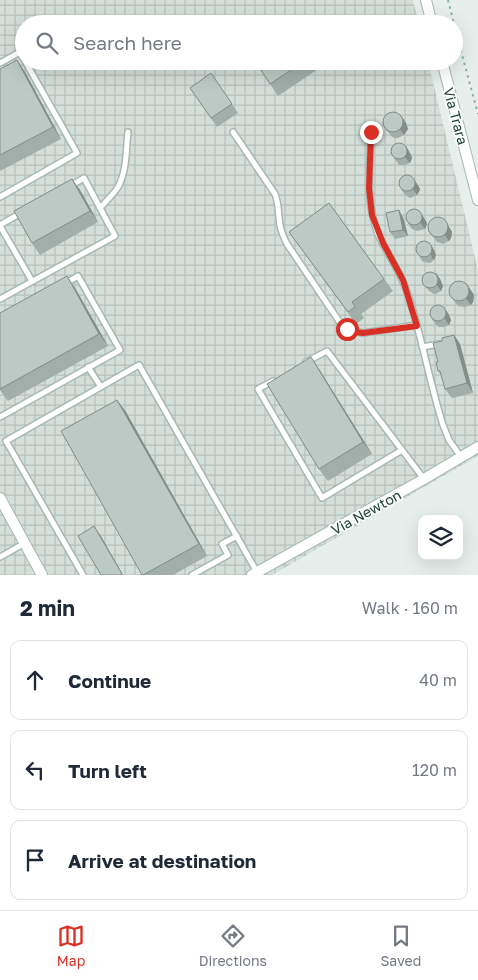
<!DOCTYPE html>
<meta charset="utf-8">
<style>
:root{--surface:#fff;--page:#f6f6f7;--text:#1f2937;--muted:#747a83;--line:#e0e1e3;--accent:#d93025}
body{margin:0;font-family:"Golos Text",sans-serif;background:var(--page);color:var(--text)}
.controls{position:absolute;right:15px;bottom:15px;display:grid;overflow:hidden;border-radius:10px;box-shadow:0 5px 20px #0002}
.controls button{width:45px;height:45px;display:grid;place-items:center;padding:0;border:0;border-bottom:1px solid var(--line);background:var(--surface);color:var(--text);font:25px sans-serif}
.stop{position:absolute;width:15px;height:15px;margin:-11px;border:4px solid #d93025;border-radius:50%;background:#fff}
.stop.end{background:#d93025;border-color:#fff;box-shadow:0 1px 5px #0008}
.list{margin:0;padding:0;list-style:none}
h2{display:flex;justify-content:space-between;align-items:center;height:65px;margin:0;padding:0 20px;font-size:21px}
h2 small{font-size:16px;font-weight:400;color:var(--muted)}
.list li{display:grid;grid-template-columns:32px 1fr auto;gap:15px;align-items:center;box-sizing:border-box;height:80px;margin:0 10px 10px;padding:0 10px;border:1px solid var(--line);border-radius:10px}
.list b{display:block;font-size:19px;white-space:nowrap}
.list em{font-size:16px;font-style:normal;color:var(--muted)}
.icon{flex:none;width:28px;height:28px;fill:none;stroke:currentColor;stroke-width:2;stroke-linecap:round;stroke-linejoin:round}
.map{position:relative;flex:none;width:478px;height:575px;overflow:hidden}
.search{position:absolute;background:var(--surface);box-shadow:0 5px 20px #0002;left:15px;right:15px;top:15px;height:55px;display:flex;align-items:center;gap:12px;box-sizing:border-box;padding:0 18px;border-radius:28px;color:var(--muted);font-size:19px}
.sheet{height:335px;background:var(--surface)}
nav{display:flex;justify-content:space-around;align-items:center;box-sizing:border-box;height:70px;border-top:1px solid var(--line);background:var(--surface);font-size:14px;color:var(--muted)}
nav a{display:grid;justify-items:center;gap:2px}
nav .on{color:var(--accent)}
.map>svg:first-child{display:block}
.industrial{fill:url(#industrial-grid)}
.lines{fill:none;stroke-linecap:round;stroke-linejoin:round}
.service-casing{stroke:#a8b8b2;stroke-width:8}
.minor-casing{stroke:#a8b8b2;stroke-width:12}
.path{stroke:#86b3a5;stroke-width:2;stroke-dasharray:2.5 4;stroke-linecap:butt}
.service{stroke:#fff;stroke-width:5}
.minor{stroke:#fff;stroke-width:10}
.wall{fill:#a1aea9}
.shaded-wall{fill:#838d89}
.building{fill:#bbcac4;stroke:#838d89}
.route{stroke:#d93025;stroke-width:6}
.labels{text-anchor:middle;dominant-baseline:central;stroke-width:4;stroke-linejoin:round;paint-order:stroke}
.street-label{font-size:14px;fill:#24423a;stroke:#f7fbf9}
</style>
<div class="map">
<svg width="478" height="575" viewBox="0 0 478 575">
<defs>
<pattern id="industrial-grid" width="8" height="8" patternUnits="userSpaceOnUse" patternTransform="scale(1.25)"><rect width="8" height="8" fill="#d4dfda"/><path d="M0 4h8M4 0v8" fill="none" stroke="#b6c1bc"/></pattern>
</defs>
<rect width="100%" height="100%" fill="#e6efeb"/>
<path class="industrial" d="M0 0H413L419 24H24V61H428L478 270V456L272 575H0Z"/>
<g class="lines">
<defs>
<path id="service" d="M0 63 20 52 24 59
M233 132 275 194C279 204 278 214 280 225 281 232 284 238 287 244L341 324 351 330 363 333 417 325
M371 132C370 167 365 201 378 234 387 254 400 270 407 292 422 336 429 381 443 425L449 440 461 457
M0 197 77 153 25 61
M100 208C106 201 113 195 118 187 127 171 126 149 128 132
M0 225 21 213
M0 226 32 281
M0 299 115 236 84 178 70 186
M422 347 439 344
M306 362 327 351 424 479
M88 367 101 387
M273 381 258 389 322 498 402 450
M0 417 120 350 78 276 66 283
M0 557 25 543
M83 575 6 441 139 365 257 572
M192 575 228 555 222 544 237 536"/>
<path id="minor" d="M426 0 432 24
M442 61 478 200
M0 498 42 575
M252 575 424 479 478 447"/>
</defs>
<use href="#service" class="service-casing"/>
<use href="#minor" class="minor-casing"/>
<path class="path" d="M448 0 454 24
M454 25 478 114"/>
<use href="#service" class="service"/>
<use href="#minor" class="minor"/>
</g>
<path class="wall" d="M255 61H330L278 96Z
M0 69 25 72 61 139 0 171Z
M211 73 238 113 217 127 190 88Z
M402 117 406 123 408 129 404 135 398 138H395L392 137 383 126Z
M390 152 410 153 412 158 410 163 405 165H399Z
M412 177 419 187 420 190 417 195 410 198 405 195 401 189Z
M72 179 80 190 98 222 40 255 32 243Z
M329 203 393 291 361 314 364 318 356 324 289 232Z
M419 210 426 221 427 224 425 229 417 231 412 229 408 223Z
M403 217 408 236 395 239 390 232Z
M446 222 452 232 451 238 449 241 443 244 437 242 428 231Z
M433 248 436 255 434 260 430 263 424 262 422 261 418 254Z
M436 273 440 279 443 286 441 291 436 294H434L429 291 424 285Z
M466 283 474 295 473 302 471 305 465 307 458 306 450 295Z
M75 288 108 346 8 401 0 390V313Z
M448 313 451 320 449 325 444 327H439L436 325 432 319Z
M454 335 460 344 473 393 452 398 445 389 442 376 438 371V362L442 341Z
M319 369 372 454 328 481 319 469Z
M117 400 126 412 207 556 173 575H142Z"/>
<path class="shaded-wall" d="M17 60 25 72 61 139 53 127Z
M402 117 406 123 408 129 404 135 400 129Z
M406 146 410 153 412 158 410 163 405 157Z
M72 179 80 190 98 222 90 211Z
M415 181 419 187 420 190 417 195 413 189Z
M399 210 403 217 408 236 403 230Z
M422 215 426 221 427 224 425 229 420 222Z
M446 222 452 232 451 238 449 241 445 235Z
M429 242 433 248 436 255 434 260 430 254Z
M436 273 440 279 443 286 441 291 437 285Z
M67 276 75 288 108 346 99 334Z
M466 283 474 295 473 302 471 305 466 298Z
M443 306 448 313 451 320 449 325 445 319Z
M454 335 460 344 473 393 467 383Z
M311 357 319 369 372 454 363 442Z
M117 400 126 412 207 556 199 544Z
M94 526 101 536 123 575H122Z"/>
<path class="building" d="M307 18 311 24H299Z
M17 60 53 127 0 155V69Z
M255 61H304L270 84Z
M211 73 232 104 211 118 190 88Z
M383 122a10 10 0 1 1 20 0a10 10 0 1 1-20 0Z
M391 151a8 8 0 1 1 16 0a8 8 0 1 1-16 0Z
M399 183a8 8 0 1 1 16 0a8 8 0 1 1-16 0Z
M72 179 90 211 32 243 14 211Z
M329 203 384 279 352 302 355 307 348 312 289 232Z
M406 217a8 8 0 1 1 16 0a8 8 0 1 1-16 0Z
M399 210 403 230 390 232 386 213Z
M428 227a10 10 0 1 1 20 0a10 10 0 1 1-20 0Z
M416 249a8 8 0 1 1 16 0a8 8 0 1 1-16 0Z
M422 280a8 8 0 1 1 16 0a8 8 0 1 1-16 0Z
M67 276 99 334 0 389V313Z
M449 291a10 10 0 1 1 20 0a10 10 0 1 1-20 0Z
M430 313a8 8 0 1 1 16 0a8 8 0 1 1-16 0Z
M454 335 467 383 445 389 440 371H438L436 362H438L433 343 442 341V338Z
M311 357 363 442 319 469 267 384Z
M117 400 199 544 143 575H142L61 431Z
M94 526 122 574 120 575H101L78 536Z"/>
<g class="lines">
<path class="route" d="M347 329 355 332 363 333 417 326 403 280 383 243 372 215 369 188 371 132"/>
</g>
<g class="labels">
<g class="street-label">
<text transform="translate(456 116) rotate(75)">Via Trara</text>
<text transform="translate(366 512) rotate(-29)">Via Newton</text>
</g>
</g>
</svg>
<div class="controls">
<button><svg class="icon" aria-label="layers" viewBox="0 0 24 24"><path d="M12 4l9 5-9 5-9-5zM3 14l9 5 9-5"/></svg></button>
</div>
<div class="stop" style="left:347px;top:329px"></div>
<div class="stop end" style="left:371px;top:132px"></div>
<div class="search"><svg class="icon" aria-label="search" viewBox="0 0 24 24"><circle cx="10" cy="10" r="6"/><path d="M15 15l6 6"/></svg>Search here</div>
</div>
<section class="sheet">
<h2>2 min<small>Walk · 160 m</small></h2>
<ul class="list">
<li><svg class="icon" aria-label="ahead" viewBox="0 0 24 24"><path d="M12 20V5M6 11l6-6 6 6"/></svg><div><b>Continue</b></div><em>40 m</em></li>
<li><svg class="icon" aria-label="left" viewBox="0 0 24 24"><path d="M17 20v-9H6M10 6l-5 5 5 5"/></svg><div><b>Turn left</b></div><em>120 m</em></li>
<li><svg class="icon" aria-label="arrive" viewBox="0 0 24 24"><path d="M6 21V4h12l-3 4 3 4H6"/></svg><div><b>Arrive at destination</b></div></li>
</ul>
</section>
<nav>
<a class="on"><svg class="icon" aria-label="map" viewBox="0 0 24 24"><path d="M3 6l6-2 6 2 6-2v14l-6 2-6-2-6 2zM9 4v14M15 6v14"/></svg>Map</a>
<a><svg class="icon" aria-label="directions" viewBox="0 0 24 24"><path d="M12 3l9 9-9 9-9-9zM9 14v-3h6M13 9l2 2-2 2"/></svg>Directions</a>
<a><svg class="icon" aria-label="saved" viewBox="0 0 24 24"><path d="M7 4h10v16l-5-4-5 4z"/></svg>Saved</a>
</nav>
